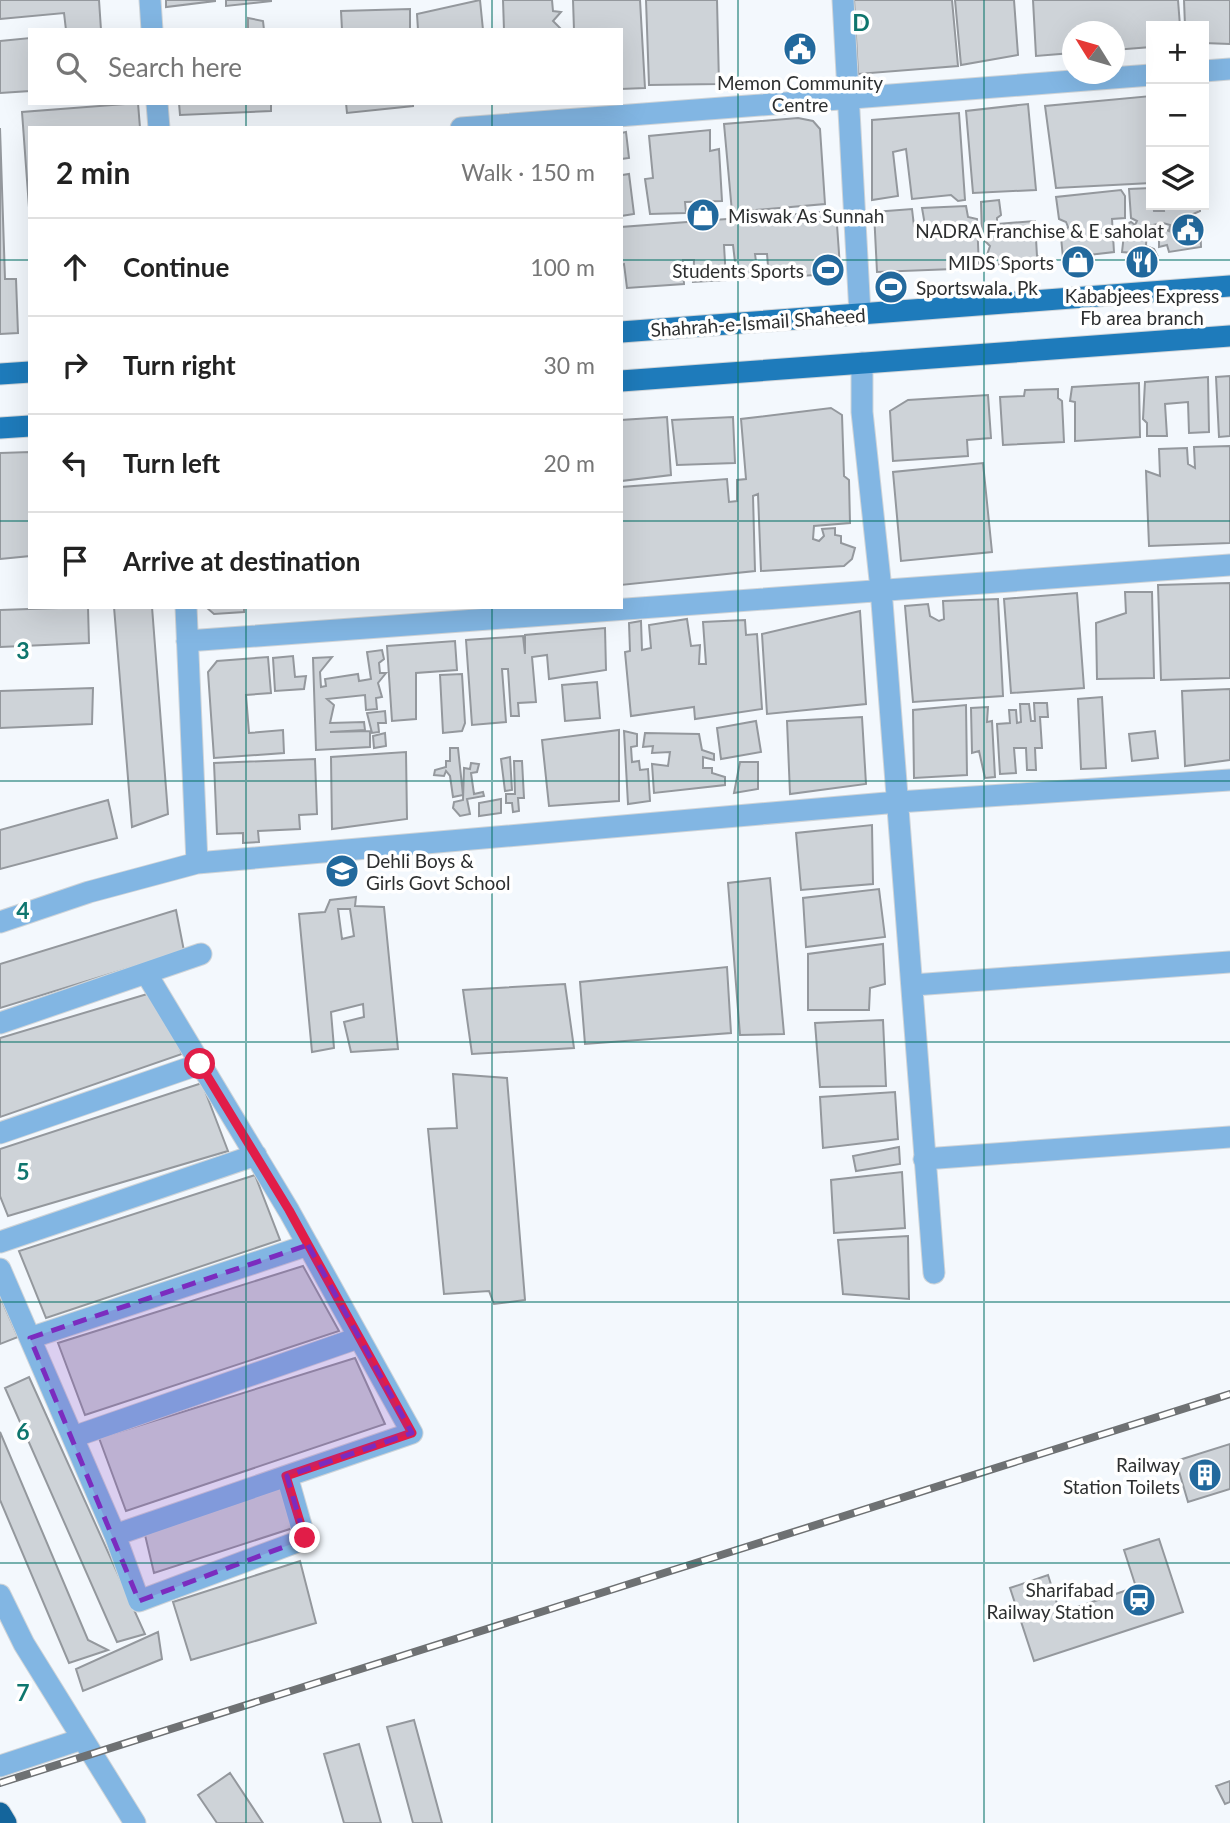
<!DOCTYPE html>
<meta charset="utf-8">
<style>
:root{--surface:#fff;--page:#f2f2f2;--text:#222;--muted:#767676;--line:#e0e0e0}
body{margin:0;font-family:Lato,sans-serif;background:var(--page);color:var(--text)}
.controls{position:absolute;right:21px;top:21px;display:grid;overflow:hidden;border-radius:0px;box-shadow:0 7px 28px #0002}
.controls button{width:63px;height:63px;display:grid;place-items:center;padding:0;border:0;border-bottom:2px solid var(--line);background:var(--surface);color:var(--text);font:35px sans-serif}
.compass{position:absolute;left:1062px;top:21px;width:63px;height:63px;border-radius:50%;background:var(--surface);box-shadow:0 7px 28px #0002;rotate:307deg}
.stop{position:absolute;width:21px;height:21px;margin:-16px;border:5px solid #e11d48;border-radius:50%;background:#fff}
.stop.end{background:#e11d48;border-color:#fff;box-shadow:0 2px 7px #0008}
.list{margin:0;padding:0;list-style:none}
h2{display:flex;justify-content:space-between;align-items:center;height:91px;margin:0;padding:0 28px;font-size:30px}
h2 small{font-size:23px;font-weight:400;color:var(--muted)}
.list li{display:grid;grid-template-columns:46px 1fr auto;gap:21px;align-items:center;box-sizing:border-box;height:98px;padding:0 28px;border-top:2px solid var(--line)}
.list b{display:block;font-size:26px;white-space:nowrap}
.list em{font-size:23px;font-style:normal;color:var(--muted)}
.icon{flex:none;width:38px;height:38px;fill:none;stroke:currentColor;stroke-width:2;stroke-linecap:round;stroke-linejoin:round}
.map{position:relative;flex:none;width:1230px;height:1823px;overflow:hidden}
.search{position:absolute;background:var(--surface);box-shadow:0 7px 28px #0002;left:28px;top:28px;width:595px;height:77px;display:flex;align-items:center;gap:18px;box-sizing:border-box;padding:0 24px;border-radius:0px;color:var(--muted);font-size:26px}
.panel{position:absolute;background:var(--surface);box-shadow:0 7px 28px #0002;left:28px;top:126px;width:595px;height:483px;border-radius:0px}
.map>svg:first-child{display:block}
.building{fill:#ced3d8;stroke:#94989d;stroke-width:2;fill-rule:evenodd}
.lines{fill:none;stroke-linecap:round;stroke-linejoin:round}
.minor-casing{stroke:#cfd4d8;stroke-width:23}
.major-casing{stroke:#cfd4d8;stroke-width:23}
.highway-casing{stroke:#cfd4d8;stroke-width:23}
.minor{stroke:#82b6e3;stroke-width:21}
.major{stroke:#1e7bbb;stroke-width:21}
.highway{stroke:#14659c;stroke-width:21}
.rail-casing{stroke:#6e7173;stroke-width:8}
.rail{stroke:#fff;stroke-width:5;stroke-dasharray:16;stroke-linecap:butt}
.route{stroke:#e11d48;stroke-width:9}
.marked{fill:#7b2cbf;fill-opacity:0.2;stroke:#7b2cbf;stroke-width:5;stroke-dasharray:14 9;stroke-linejoin:round}
.grid{fill:none;stroke:#0f766e;stroke-width:2;stroke-opacity:0.55}
.labels{text-anchor:middle;dominant-baseline:central;stroke-width:7;stroke-linejoin:round;paint-order:stroke}
.poi-label{font-size:19px;fill:#2d2f30;stroke:#fff;text-anchor:end}
.street-label{font-size:19px;fill:#2d2f30;stroke:#fff}
.grid-label{font-size:23px;text-anchor:middle;font-weight:bold;fill:#0f766e;stroke:#fff;stroke-width:7;stroke-linejoin:round;paint-order:stroke}
</style>
<div class="map">
<svg width="1230" height="1823" viewBox="0 0 1230 1823">
<rect width="100%" height="100%" fill="#f3f8fd"/>
<path class="building" d="M0 0H99L101 30H66L64 13 0 19Z
M166 0H215V1L166 7Z
M226 0H271V1L226 6Z
M480 0 483 30H418L417 14Z
M503 0H552L553 11 561 12 553 21 562 30H504Z
M573 0H640L645 88 621 89V30H574Z
M646 0H717L719 84 649 85Z
M854 0H952L958 66 858 74Z
M955 0H1014L1018 55 961 65Z
M1033 0H1178L1180 26H1151V47L1114 50V32H1072V53L1036 56Z
M1184 0H1230V44L1204 43V26H1185Z
M410 9V30H342L341 11Z
M248 18 263 21 264 30H248Z
M30 38V91L0 93V41Z
M1151 96V183L1056 188 1045 106Z
M138 103 140 128H30V221L22 112Z
M179 103H271V111L180 115Z
M346 103H413V106L347 113Z
M1028 104 1036 190 973 193 966 111Z
M959 113 965 200 958 201 951 195 912 199 906 149 893 152 898 196 872 200V120Z
M798 118 813 121 820 129 825 204 732 212 724 124Z
M0 128 5 279H16L18 333 0 334Z
M710 130V151L719 149 722 201 685 202 686 213 650 214 645 179 653 178 649 136Z
M626 132 629 158 621 159V133Z
M621 167 622 175 629 174 634 214 621 216Z
M1151 188 1154 211H1164L1163 205H1200V211L1193 214 1196 222 1200 220 1201 247 1169 252 1167 245 1159 247V227L1169 231 1170 225 1163 223 1147 226 1146 246 1154 249 1157 255 1122 252 1125 225 1131 222 1135 225 1137 221 1131 218 1129 189Z
M1121 190 1125 196V218L1112 219 1114 252 1063 258 1061 237 1068 227 1066 222 1059 219 1056 197Z
M999 200 1001 215 997 218V224L1035 221 1037 256H1044L1051 263 990 265 986 258 990 246 982 238 981 202Z
M966 206 968 217 977 219 979 268 877 272 874 212 912 209 914 226 918 231H926L922 208Z
M836 211 840 267 831 274 769 278 767 254H755L758 276 737 279 733 245H724L726 280 693 282 694 260H683L684 284 627 288 624 264 621 265V227Z
M1230 376V436L1219 437 1216 377Z
M1208 377 1209 432 1189 433 1188 402 1165 404 1167 436H1147V423L1143 419 1145 382Z
M1139 383 1140 437 1075 441V402L1070 401 1072 387Z
M1058 389V398L1062 401 1064 442 1003 445 1000 397 1024 396 1025 390Z
M988 395 991 438 967 440 968 456 893 461 890 411 908 400Z
M831 408 842 415 844 476 849 480 850 523 814 526 813 539 819 541 824 536 822 529 835 528V535L841 536V543L855 548 852 559 844 566 761 571 758 494 753 496 755 571 621 585V487L727 479 729 502 737 501V480L746 479 741 419Z
M667 417 671 475 621 481V420Z
M733 417 735 463 677 465 672 420Z
M1230 446V543L1149 546 1146 471 1160 476 1159 449 1187 448 1188 464 1195 468 1194 447Z
M30 452V556L0 559V453Z
M983 463 992 552 901 561 893 472Z
M1230 583V678L1161 680 1158 585Z
M1125 592H1152L1154 678 1097 679 1096 623 1126 613Z
M1077 593 1084 688 1011 693 1004 599Z
M998 599 1003 696 913 702 905 606 928 604 930 616 939 621 944 619 943 601Z
M88 607 89 643 0 647V610Z
M114 607H152L168 814 132 827Z
M206 607H244V612L214 614Z
M860 611 866 704 767 714 762 634Z
M687 619 691 646 700 645 699 664H706L703 622 745 620 746 635 757 634 762 709 695 719 694 707 631 716 625 652 630 651 629 623 641 621 642 650 651 648 649 625Z
M605 628 606 670 549 679 547 655 532 657 536 702 518 703 519 716H511L508 669H502L506 722 472 725 466 640 523 636 525 654V635Z
M455 641 457 670 416 673V719L392 721 387 646Z
M382 650 384 659 379 663 380 673H386L378 683 382 697 376 698 377 709 366 710 365 695 327 699 334 705 330 723 364 722 365 730 330 732 370 731V747L316 750 313 658 332 657 320 672 321 687 326 686 325 679 358 674 359 681 371 679 367 652Z
M293 656 295 677 306 676 304 689 275 691 273 658Z
M268 657 271 693 246 695 249 733 283 730 284 753 214 758 208 672 217 661Z
M462 674 465 723 462 731 443 733 440 675Z
M597 682 600 718 565 721 562 685Z
M93 688 92 724 0 728V691Z
M1230 689V760L1185 766 1182 691Z
M1102 697 1106 768 1081 769 1078 699Z
M1034 703H1047L1048 717H1040L1042 748H1035L1036 770H1027L1026 748H1014L1016 773 1000 774 997 724 1010 723 1009 710H1016L1017 723 1021 722 1020 704H1029L1031 721H1035Z
M966 705 967 775 914 778 913 710Z
M988 707 987 722 992 721 995 777 985 778 979 751 972 753 971 708Z
M385 711 386 723H378L379 732 372 733 367 713Z
M862 717 866 784 790 794 787 721Z
M756 721 761 752 721 759 717 728Z
M619 730V801L549 806 542 740Z
M624 731 637 734V746L631 747 632 762 639 761 640 770 648 769 650 801 628 804Z
M1155 731 1158 758 1132 761 1129 734Z
M385 733 386 746 374 748 373 736Z
M645 733 699 734 702 750 714 754V760L703 757V768H712V773L725 777V785L654 793 652 764 668 766 670 752 652 753 653 746 643 747Z
M450 748H458L463 795 453 797 450 776 446 771 444 776 434 775 435 770 446 767V761H450Z
M406 752 407 819 332 829 331 757Z
M510 757 512 790 505 791 501 759Z
M315 759 317 814 299 815 300 829 258 831 259 842 243 843V833L217 834 214 763Z
M514 761H522L524 798H518L519 811 513 812 512 803H506V794H515Z
M740 762H758V789L734 793Z
M471 763 479 764 477 772 471 773 474 794 483 792 484 796 467 799 470 814 460 816 453 808 454 802 463 800 464 768 470 769Z
M501 799V813L479 816V803Z
M108 800 117 838 0 869V830Z
M872 825 873 884 801 890 796 833Z
M770 878 784 1034 740 1035 728 883Z
M879 889 885 937 806 947 803 898Z
M356 897 355 906 384 907 398 1049 351 1052 344 1022 364 1017 363 1004 331 1012 334 1048 312 1052 299 914 325 912 330 900ZM338 909H350L354 936 342 939Z
M176 910 184 951 0 1008V964Z
M883 944 885 984 870 988 869 1010H808V954Z
M727 967 731 1033 585 1044 580 982Z
M565 984 574 1048 472 1054 463 990Z
M154 992 182 1054 0 1117V1038Z
M883 1020 886 1086 820 1087 815 1023Z
M453 1074 507 1078 525 1300 494 1304 489 1291 444 1294 428 1129 457 1128Z
M202 1083 228 1151 8 1216 0 1196V1149Z
M895 1092 898 1139 823 1148 820 1097Z
M899 1147 900 1164 856 1171 853 1156Z
M902 1172 905 1228 834 1233 831 1180Z
M255 1175 280 1240 46 1318 19 1251Z
M908 1236 909 1299 843 1294 838 1240Z
M303 1266 339 1331 85 1415 58 1343Z
M0 1296 18 1337 0 1344Z
M355 1358 385 1424 126 1511 99 1438Z
M29 1377 145 1634 117 1642 5 1388Z
M0 1432 88 1640 108 1650 69 1663 0 1500Z
M1230 1444V1489L1188 1502 1176 1461Z
M282 1487 296 1527 154 1573 145 1535Z
M1159 1539 1183 1612 1034 1661 1010 1588 1048 1575 1060 1613 1136 1587 1124 1550Z
M300 1561 316 1623 191 1660 173 1602Z
M158 1632 162 1659 83 1691 76 1669Z
M414 1720 442 1823H413L387 1727Z
M359 1744 381 1823H344L324 1754Z
M230 1773 263 1823H217L198 1795Z
M1230 1781V1802L1225 1804 1216 1786Z"/>
<g class="lines">
<defs>
<path id="minor" d="M150 0 152 30
M843 0 860 314
M1204 71 1230 69
M157 103 159 128
M461 128 1151 75
M862 363V412L881 589 934 1273
M186 607 197 863
M187 641 1230 565
M0 922 89 892 197 863 898 802 1230 780
M913 985 1230 962
M0 1023 201 954
M0 1133 200 1064
M924 1159 1230 1137
M0 1242 256 1155
M0 1269 115 1535 139 1601 305 1539 287 1476
M30 1338 308 1245
M73 1437 358 1338
M115 1535 412 1433 289 1211 146 973
M0 1595 24 1644 135 1823
M0 1766 82 1739"/>
<path id="major" d="M621 332 1230 286
M0 374 30 372
M621 381 1230 336
M0 428 30 426"/>
<path id="highway" d="M0 1813 6 1823"/>
</defs>
<use href="#minor" class="minor-casing"/>
<use href="#major" class="major-casing"/>
<use href="#highway" class="highway-casing"/>
<use href="#minor" class="minor"/>
<use href="#major" class="major"/>
<use href="#highway" class="highway"/>
<defs>
<path id="rail" d="M0 1783 1230 1394"/>
</defs>
<use href="#rail" class="rail-casing"/>
<use href="#rail" class="rail"/>
</g>
<g class="lines">
<path class="route" d="M200 1064 289 1210 412 1433 286 1476 305 1538"/>
</g>
<path class="marked" d="M308 1245 412 1433 287 1476 305 1539 139 1601 30 1338Z"/>
<path class="grid" d="M246 0V30M492 0V30M738 0V1823M984 0V1823M246 103V128M492 103V128M0 260H30M621 260H1230M0 521H30M621 521H1230M246 607V1823M492 607V1823M0 781H1230M0 1042H1230M0 1302H1230M0 1563H1230"/>
<defs>
<symbol id="civic-disc" viewBox="-11 -11 22 22"><circle r="9.5" fill="#22699d" stroke="#fff"/><path d="M-.6-6.5H3V-4.5H.6V-3L4-1V1h2V6H-6V1h2V-1L-.6-3ZM-1.2 2.5V6h2.4V2.5Z" fill="#fff"/></symbol>
<symbol id="shop-disc" viewBox="-11 -11 22 22"><circle r="9.5" fill="#22699d" stroke="#fff"/><path d="M-5-2.5h2.3a2.7 3.5 0 0 1 5.4 0H5L5.5 6h-11ZM-1.5-2.5h3a1.5 2.3 0 0 0-3 0Z" fill="#fff"/></symbol>
<symbol id="restaurant-disc" viewBox="-11 -11 22 22"><circle r="9.5" fill="#22699d" stroke="#fff"/><path d="M-5-6h1v4h1v-4h1v4h1v-4h1v5L-1.5 .5V6h-2V.5L-5-1ZM5-6V6H3V1.5H1.5Q1.5-4 5-6Z" fill="#fff"/></symbol>
<symbol id="stadium-disc" viewBox="-11 -11 22 22"><circle r="9.5" fill="#22699d" stroke="#fff"/><path d="M0-5a6.5 5 0 1 0 0 10a6.5 5 0 1 0 0-10ZM-3.5-1.8h7v3.6h-7Z" fill="#fff"/></symbol>
<symbol id="school-disc" viewBox="-11 -11 22 22"><circle r="9.5" fill="#22699d" stroke="#fff"/><path d="M0-5L7-2L0 1L-7-2ZM-4 1L0 2.5L4 1V4Q0 6-4 4Z" fill="#fff"/></symbol>
<symbol id="building-disc" viewBox="-11 -11 22 22"><circle r="9.5" fill="#22699d" stroke="#fff"/><path d="M-4-6H4V6H1V3H-1V6H-4ZM-2.5-4.3h1.7v1.8h-1.7ZM.8-4.3h1.7v1.8H.8ZM-2.5-1h1.7V.8h-1.7ZM.8-1h1.7V.8H.8Z" fill="#fff"/></symbol>
<symbol id="station-disc" viewBox="-11 -11 22 22"><circle r="9.5" fill="#22699d" stroke="#fff"/><path d="M-3-6H3Q5-6 5-4V2Q5 4 3 4L4.5 6H3L1.5 4h-3L-3 6H-4.5L-3 4Q-5 4-5 2V-4Q-5-6-3-6ZM-3.5-4v3h7v-3ZM-3.5 1v1.5H-2V1ZM2 1v1.5H3.5V1Z" fill="#fff"/></symbol>
</defs>
<g fill-rule="evenodd">
<use href="#civic-disc" x="781" y="30" width="38" height="38"/>
<use href="#shop-disc" x="684" y="196" width="38" height="38"/>
<use href="#civic-disc" x="1169" y="211" width="38" height="38"/>
<use href="#shop-disc" x="1059" y="243" width="38" height="38"/>
<use href="#restaurant-disc" x="1123" y="243" width="38" height="38"/>
<use href="#stadium-disc" x="809" y="251" width="38" height="38"/>
<use href="#stadium-disc" x="872" y="268" width="38" height="38"/>
<use href="#school-disc" x="323" y="852" width="38" height="38"/>
<use href="#building-disc" x="1186" y="1456" width="38" height="38"/>
<use href="#station-disc" x="1120" y="1581" width="38" height="38"/>
</g>
<g class="labels">
<g class="poi-label">
<text x="800" y="82" text-anchor="middle">Memon Community<tspan x="800" dy="22">Centre</tspan></text>
<text x="728" y="215" text-anchor="start">Miswak As Sunnah</text>
<text x="1164" y="230">NADRA Franchise &amp; E saholat</text>
<text x="1054" y="262">MIDS Sports</text>
<text x="804" y="270">Students Sports</text>
<text x="916" y="287" text-anchor="start">Sportswala. Pk</text>
<text x="1142" y="295" text-anchor="middle">Kababjees Express<tspan x="1142" dy="22">Fb area branch</tspan></text>
<text x="366" y="860" text-anchor="start">Dehli Boys &amp;<tspan x="366" dy="22">Girls Govt School</tspan></text>
<text x="1180" y="1464">Railway<tspan x="1180" dy="22">Station Toilets</tspan></text>
<text x="1114" y="1589">Sharifabad<tspan x="1114" dy="22">Railway Station</tspan></text>
</g>
<g class="street-label">
<text transform="translate(758 322) rotate(-4)">Shahrah-e-Ismail Shaheed</text>
</g>
</g>
<g class="grid-label">
<text x="861" y="31">D</text>
<text x="23" y="659">3</text>
<text x="23" y="919">4</text>
<text x="23" y="1180">5</text>
<text x="23" y="1440">6</text>
<text x="23" y="1701">7</text>
</g>
</svg>
<div class="controls">
<button>+</button>
<button>−</button>
<button><svg class="icon" aria-label="layers" viewBox="0 0 24 24"><path d="M12 4l9 5-9 5-9-5zM3 14l9 5 9-5"/></svg></button>
</div>
<svg class="compass" viewBox="-18 -18 36 36"><path d="M0-13l5 13h-10z" fill="#e53935"/><path d="M0 13l5-13h-10z" fill="#767676"/></svg>
<div class="stop" style="left:200px;top:1064px"></div>
<div class="stop end" style="left:305px;top:1538px"></div>
<div class="search"><svg class="icon" aria-label="search" viewBox="0 0 24 24"><circle cx="10" cy="10" r="6"/><path d="M15 15l6 6"/></svg>Search here</div>
<section class="panel">
<h2>2 min<small>Walk · 150 m</small></h2>
<ul class="list">
<li><svg class="icon" aria-label="ahead" viewBox="0 0 24 24"><path d="M12 20V5M6 11l6-6 6 6"/></svg><div><b>Continue</b></div><em>100 m</em></li>
<li><svg class="icon" aria-label="right" viewBox="0 0 24 24"><path d="M7 20v-9h11M14 6l5 5-5 5"/></svg><div><b>Turn right</b></div><em>30 m</em></li>
<li><svg class="icon" aria-label="left" viewBox="0 0 24 24"><path d="M17 20v-9H6M10 6l-5 5 5 5"/></svg><div><b>Turn left</b></div><em>20 m</em></li>
<li><svg class="icon" aria-label="arrive" viewBox="0 0 24 24"><path d="M6 21V4h12l-3 4 3 4H6"/></svg><div><b>Arrive at destination</b></div></li>
</ul>
</section>
</div>
